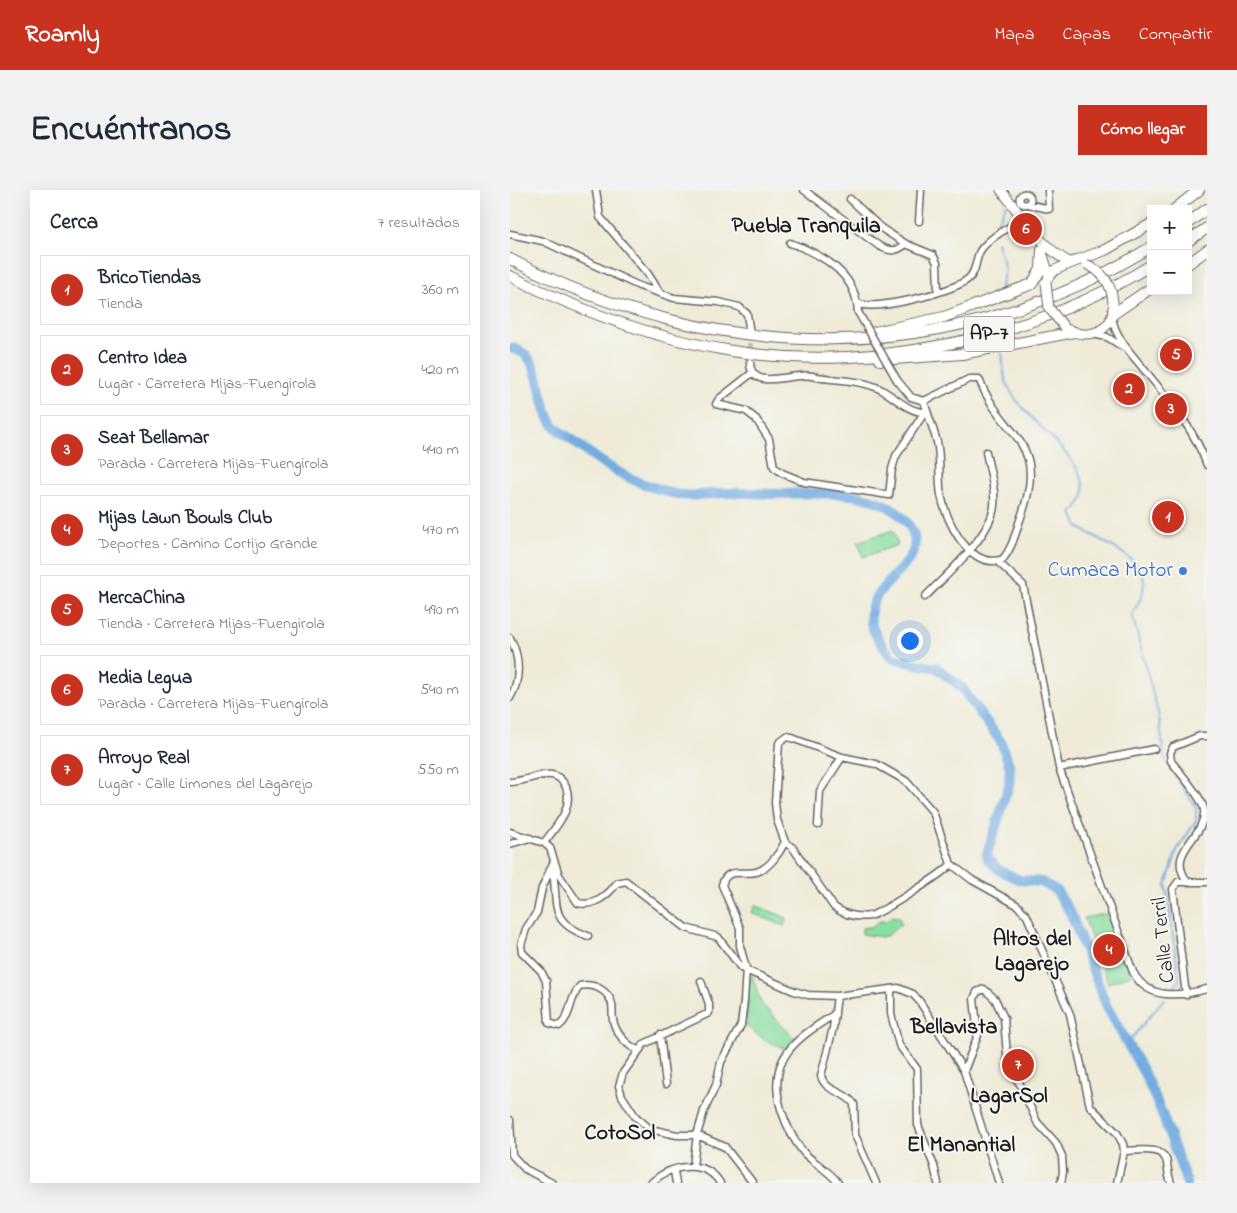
<!DOCTYPE html>
<html lang="es">
<meta charset="utf-8">
<style>
:root{--surface:#fff;--page:#f2f2f3;--text:#1f2937;--muted:#747a83;--line:#e0e1e3;--accent:#c8321e}
body{margin:0;font-family:"Indie Flower",sans-serif;background:var(--page);color:var(--text)}
.controls{position:absolute;right:15px;top:15px;display:grid;overflow:hidden;border-radius:0px;box-shadow:0 5px 20px #0002}
.controls button{width:45px;height:45px;display:grid;place-items:center;padding:0;border:0;border-bottom:1px solid var(--line);background:var(--surface);color:var(--text);font:25px sans-serif}
.you{position:absolute;left:399px;top:450px;width:18px;height:18px;margin:-12px;border:4px solid #fff;border-radius:50%;background:#1a73e8;box-shadow:0 0 0 8px #1a73e833}
.badge{display:grid;place-items:center;width:32px;height:32px;border-radius:50%;background:var(--accent);color:#fff;font-size:16px;font-weight:700}
.pin{position:absolute;translate:-50% -50%;border:2px solid #fff;box-shadow:0 1px 5px #0006}
.list{margin:0;padding:0;list-style:none}
h2{display:flex;justify-content:space-between;align-items:center;height:65px;margin:0;padding:0 20px;font-size:21px}
h2 small{font-size:16px;font-weight:400;color:var(--muted)}
.list li{display:grid;grid-template-columns:32px 1fr auto;gap:15px;align-items:center;box-sizing:border-box;height:70px;margin:0 10px 10px;padding:0 10px;border:1px solid var(--line);border-radius:0px}
.list b{display:block;font-size:19px;white-space:nowrap}
.list p{margin:0;font-size:16px;white-space:nowrap;color:var(--muted)}
.list em{font-size:16px;font-style:normal;color:var(--muted)}
.map{position:relative;flex:none;width:697px;height:993px;overflow:hidden;border-radius:0px}
header{display:flex;align-items:center;gap:30px;box-sizing:border-box;height:70px;padding:0 25px;background:var(--accent);color:#fff}
header strong{font-size:24px}
nav{display:flex;gap:28px;margin-inline-start:auto;font-size:18px}
.intro{display:flex;align-items:center;justify-content:space-between;box-sizing:border-box;height:120px;padding:0 30px}
h1{margin:0;font-size:35px}
.button{padding:12px 22px;border-radius:0px;background:var(--accent);color:#fff;font-size:18px;font-weight:700}
main{display:flex;gap:30px;padding:0 30px}
aside{flex:1;background:var(--surface);border-radius:0px;box-shadow:0 5px 20px #0002}
.map>svg:first-child{display:block}
.green{fill:#89dfa2;stroke:#527e5f}
.lines{fill:none;stroke-linecap:round;stroke-linejoin:round}
.stream{stroke:#72ace2;stroke-width:2}
.river{stroke:#72ace2;stroke-width:10}
.minor-tunnel{stroke:#c5c2b2;stroke-width:6;stroke-dasharray:6 3;stroke-linecap:butt}
.minor-casing{stroke:#66645e;stroke-width:9}
.major-casing{stroke:#66645e;stroke-width:11}
.highway-casing{stroke:#66645e;stroke-width:12}
.minor{stroke:#fff;stroke-width:6}
.major{stroke:#fff;stroke-width:9}
.highway{stroke:#fff;stroke-width:10}
.minor-bridge-casing{stroke:#66645e;stroke-width:9;stroke-linecap:butt}
.major-bridge-casing{stroke:#66645e;stroke-width:11;stroke-linecap:butt}
.minor-bridge{stroke:#fff;stroke-width:6}
.major-bridge{stroke:#fff;stroke-width:9}
.shop-dot{fill:#3f7fe0;stroke:#f6f6f2;stroke-width:2}
.labels{text-anchor:middle;dominant-baseline:central;stroke-width:4;stroke-linejoin:round;paint-order:stroke}
.shield{fill:#f6f6f2;stroke:#5d5d5c;stroke-width:1}
.shield-label{font-size:20px;font-weight:bold;fill:#1c1c1c}
.shop-label{font-size:21px;fill:#366cbe;stroke:#f6f6f2;text-anchor:end}
.street-label{font-size:21px;fill:#1c1c1c;stroke:#f6f6f2}
.neighbourhood-label{font-size:22px;font-weight:bold;fill:#1c1c1c;stroke:#f6f6f2}
</style>
<header>
<strong>Roamly</strong>
<nav><a>Mapa</a><a>Capas</a><a>Compartir</a></nav>
</header>
<div class="intro"><h1>Encuéntranos</h1><a class="button">Cómo llegar</a></div>
<main>
<aside>
<h2>Cerca<small>7 resultados</small></h2>
<ul class="list">
<li><span class="badge">1</span><div><b>BricoTiendas</b><p>Tienda</p></div><em>360 m</em></li>
<li><span class="badge">2</span><div><b>Centro Idea</b><p>Lugar · Carretera Mijas-Fuengirola</p></div><em>420 m</em></li>
<li><span class="badge">3</span><div><b>Seat Bellamar</b><p>Parada · Carretera Mijas-Fuengirola</p></div><em>440 m</em></li>
<li><span class="badge">4</span><div><b>Mijas Lawn Bowls Club</b><p>Deportes · Camino Cortijo Grande</p></div><em>470 m</em></li>
<li><span class="badge">5</span><div><b>MercaChina</b><p>Tienda · Carretera Mijas-Fuengirola</p></div><em>490 m</em></li>
<li><span class="badge">6</span><div><b>Media Legua</b><p>Parada · Carretera Mijas-Fuengirola</p></div><em>540 m</em></li>
<li><span class="badge">7</span><div><b>Arroyo Real</b><p>Lugar · Calle Limones del Lagarejo</p></div><em>550 m</em></li>
</ul>
</aside>
<div class="map">
<svg width="697" height="993" viewBox="0 0 697 993">
<rect width="100%" height="100%" fill="#f6f6f2"/>
<filter id="ink" filterUnits="userSpaceOnUse"><feTurbulence type="fractalNoise" baseFrequency=".02" numOctaves="2"/><feDisplacementMap in="SourceGraphic" scale="10" xChannelSelector="R" yChannelSelector="G"/><feConvolveMatrix kernelMatrix="1 2 1 2 8 2 1 2 1" color-interpolation-filters="sRGB"/></filter>
<filter id="wash" filterUnits="userSpaceOnUse"><feTurbulence type="fractalNoise" baseFrequency=".0096" numOctaves="4" result="noise"/><feDisplacementMap in="SourceGraphic" scale="20" xChannelSelector="R" yChannelSelector="G"/><feGaussianBlur stdDeviation="1.12" result="paint"/><feColorMatrix in="noise" values="0 0 0 0 0 0 0 0 0 0 0 0 0 0 0 0 0 1.4 0 .05"/><feComposite in="paint" operator="in"/></filter>
<g filter="url(#wash)">
<rect width="100%" height="100%" fill="#efebd8"/>
<path class="green" d="M383 340 388 355 353 367 348 352Z
M245 715 277 728 274 736 242 723Z
M599 723 622 785 598 793 574 728Z
M382 726 389 727 391 734 378 745 372 747 352 744V738L362 737 370 731H377Z
M242 785 251 813 285 849 276 859 255 850 236 836 239 790Z"/>
<g class="lines">
<path class="stream" d="M485 43C485 33 493 24 496 14
M487 52 495 79 490 100
M492 164C493 173 493 183 496 191 507 228 583 269 573 307 572 312 565 319 562 323 564 327 566 334 569 337 573 341 581 344 586 347 621 368 652 380 622 424L649 527 654 567 686 618V631L667 660 656 695 669 791 661 801
M617 854 654 809"/>
<path class="river" d="M0 158C34 162 26 211 43 235 47 240 55 245 61 249 86 269 111 287 142 297 151 299 161 304 171 305 185 307 201 303 216 303 232 302 249 304 265 304 305 304 365 296 395 330 432 373 353 389 361 432 364 446 374 457 382 468 398 471 410 477 426 477L452 498 491 552 500 577 499 595 477 664 478 669 489 680 510 690 531 692 546 700 561 724 597 817 635 885 651 921 677 993"/>
</g>
</g>
<g filter="url(#ink)">
<g class="lines">
<path class="minor-tunnel" d="M240 144V172"/>
<defs>
<path id="minor" d="M86 0 90 27 138 84 150 103
M294 0 369 56C381 62 386 62 396 54
M509.5 9a5.5 5.5 0 1 1 11 0a5.5 5.5 0 1 1-11 0Z
M340 9 371 38 396 54 423 65 427 73 428 102
M518 14 539 19 538 0
M409 31 411 0
M0 44 33 51 129 96 164 108 209 112 229 117 237 124 240 144
M280 53C309 63 341 80 347 113
M348 122 347 113C364 122 443 102 458 89 467 82 465 70 470 61 479 47 500 37 513 29
M602 128C607 151 622 164 636 182 660 211 684 239 697 275
M582 144 597 147 613 157
M240 172C240 203 283 182 302 186 324 191 350 189 370 199 384 206 398 222 414 222
M242 183 209 209 206 214 236 221 246 229 259 249 264 277 272 283 294 292 379 305 382 279 386 266 416 220
M387 190 401 207 414 211C418 225 423 238 427 252 431 269 428 288 431 305 436 331 460 381 493 369 503 357 506 341 511 327 540 248 492 249 469 189H459L414 211
M487 371 513 395 549 578 623 782C638 811 670 806 697 799
M415 407C436 385 481 346 484 316 486 298 479 279 476 262
M0 448C10 466 11 490 0 508
M549 578 644 559
M0 592C13 592 30 583 42 585 49 586 53 591 56 597 64 619 46 636 34 653
M308 635 310 601 332 567
M0 642 34 653 40 658 49 685 68 713C84 717 98 705 107 693L116 691 176 738 208 747 231 778 284 801 298 805 327 806 388 798 403 804 410 812 454 881 489 993
M275 652 283 658 324 717C335 725 347 728 360 726 371 723 436 682 441 674
M0 654 20 648
M44 671 32 698 27 722 16 739 11 755 12 762 31 781 36 791 39 833 49 836C62 826 59 808 70 796 84 793 98 800 102 814 103 819 102 825 103 830 105 842 117 856 128 860
M441 674 462 690 507 715 517 726 560 824 580 916 607 943 613 954 614 961 607 993
M42 678C50 714 36 731 78 746
M677 691C655 660 697 648 694 619 691 606 670 583 661 571L660 563 663 557 690 546H697
M191 791 199 814V823L134 854 113 883 109 896 112 906 125 926 140 939 167 945H187L215 957 243 993
M381 799V824L389 855 407 879 408 935 424 976 428 993
M676 805 663 699 668 692H697
M327 806 323 838 311 886C315 902 336 901 344 914L345 945 366 993
M325 824C286 849 256 868 271 919 276 935 283 950 294 963 304 973 320 981 328 993
M150 845 156 894
M454 881 468 845 464 809 467 802 474 799 485 809 494 828 498 878 510 894 527 932 546 953 552 966 553 982 551 993
M0 930 2 965 15 979 42 993
M614 961C627 961 654 955 657 973 658 981 658 985 661 993
M183 976 187 945 194 921 206 895 211 872 231 835 234 811 236 778 230 756V738L212 695C217 675 235 687 249 681 260 677 270 662 275 652L267 630 265 613 269 553 277 547 282 548 332 567 366 574 396 591 423 622 441 674
M164 981 166 993
M141 993C160 975 195 968 210 993"/>
<path id="major" d="M491 0C511 25 531 58 561 73
M532 62 539 85
M538 88 545 80 564 72
M560 140C578 150 603 141 603 118"/>
<path id="highway" d="M665 19 689 0
M678 33 697 19
M678 51 697 38
M0 69C205 176 441 180 641 57
M563 72 595 60 641 34
M678 74 697 60
M0 86C70 121 144 149 222 161 359 183 522 149 641 75
M603 124 641 98
M360 143 434 127 522 94 531 79 532 60
M370 170 452 164 564 142"/>
</defs>
<use href="#minor" class="minor-casing"/>
<use href="#major" class="major-casing"/>
<use href="#highway" class="highway-casing"/>
<use href="#minor" class="minor"/>
<use href="#major" class="major"/>
<use href="#highway" class="highway"/>
<defs>
<path id="minor-bridge" d="M348 122 387 190"/>
<path id="major-bridge" d="M576 74C594 82 602 95 603 113
M536 93 539 118 555 138"/>
</defs>
<use href="#minor-bridge" class="minor-bridge-casing"/>
<use href="#major-bridge" class="major-bridge-casing"/>
<use href="#minor-bridge" class="minor-bridge"/>
<use href="#major-bridge" class="major-bridge"/>
</g>
</g>
<circle class="shop-dot" cx="673" cy="381" r="5"/>
<g class="labels">
<rect class="shield" x="454" y="126.5" width="50" height="35" rx="4"/>
<g class="shield-label">
<text x="479" y="144">AP-7</text>
</g>
<g class="shop-label">
<text x="663" y="381">Cumaca Motor</text>
</g>
<g class="street-label">
<text transform="translate(654 750) rotate(-96)">Calle Terril</text>
</g>
<g class="neighbourhood-label">
<text x="296" y="37">Puebla Tranquila</text>
<text x="522" y="750">Altos del<tspan x="522" dy="25">Lagarejo</tspan></text>
<text x="444" y="838">Bellavista</text>
<text x="499" y="907">LagarSol</text>
<text x="110" y="944">CotoSol</text>
<text x="451" y="956">El Manantial</text>
</g>
</g>
</svg>
<div class="controls">
<button>+</button>
<button>−</button>
</div>
<div class="you"></div>
<div class="pin badge" style="left:658px;top:327px">1</div>
<div class="pin badge" style="left:619px;top:199px">2</div>
<div class="pin badge" style="left:661px;top:219px">3</div>
<div class="pin badge" style="left:599px;top:760px">4</div>
<div class="pin badge" style="left:666px;top:165px">5</div>
<div class="pin badge" style="left:516px;top:39px">6</div>
<div class="pin badge" style="left:508px;top:875px">7</div>
</div>
</main>
